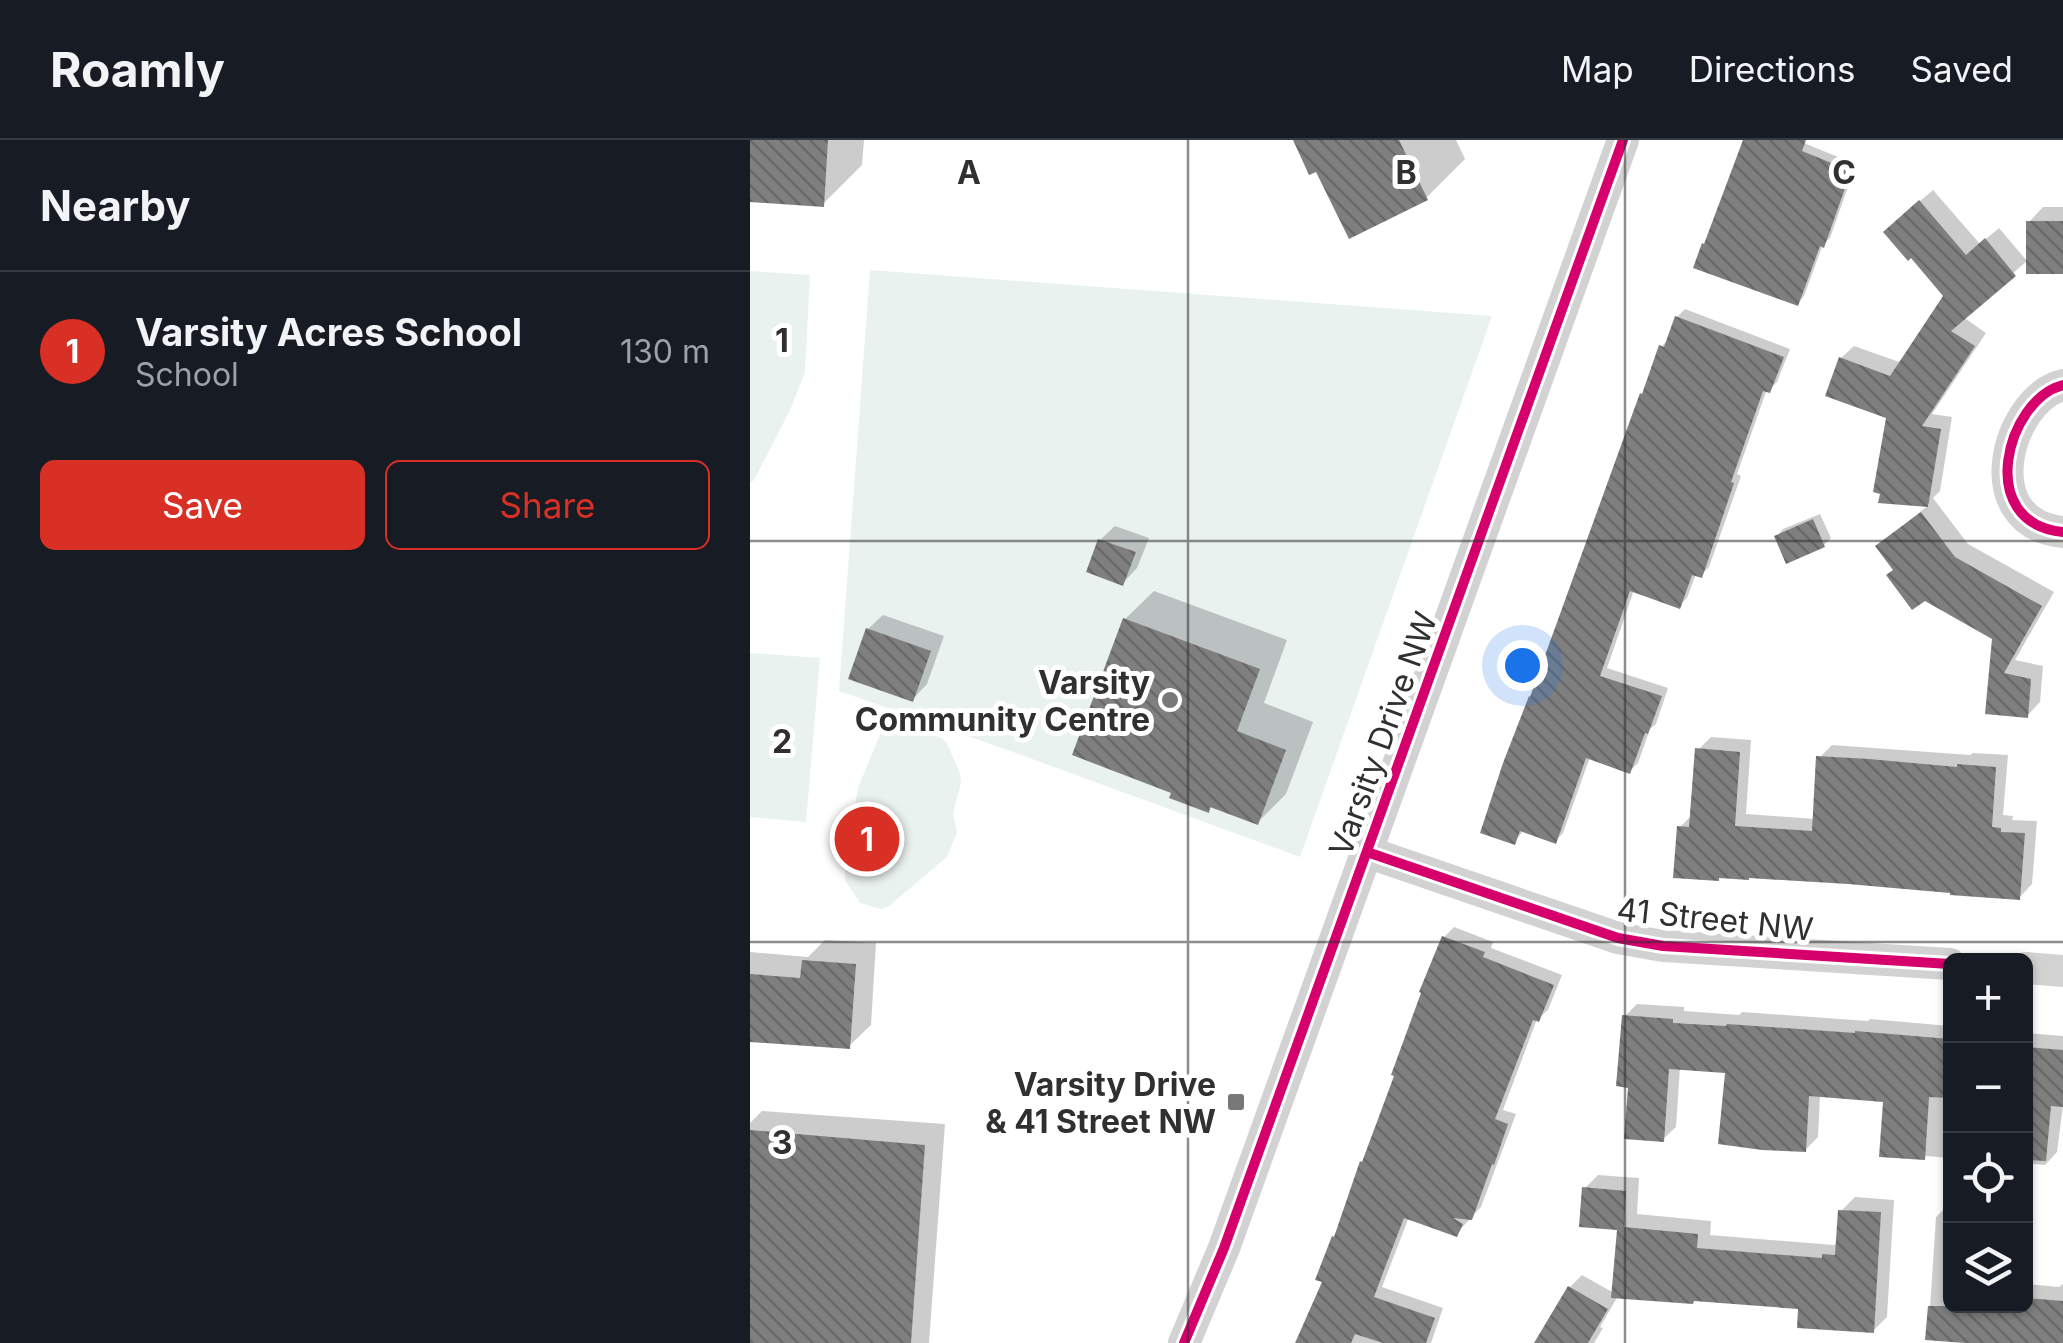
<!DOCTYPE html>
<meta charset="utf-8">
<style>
:root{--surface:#171b24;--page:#242831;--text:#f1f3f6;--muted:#9ea1a6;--line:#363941;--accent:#d93025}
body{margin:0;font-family:Inter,sans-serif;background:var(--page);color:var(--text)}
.controls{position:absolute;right:30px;bottom:30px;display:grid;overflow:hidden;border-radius:15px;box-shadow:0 2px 8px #0004}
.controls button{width:90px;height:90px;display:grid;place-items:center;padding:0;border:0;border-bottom:2px solid var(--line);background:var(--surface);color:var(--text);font:50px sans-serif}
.you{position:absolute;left:772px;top:525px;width:35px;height:35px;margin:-25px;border:8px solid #fff;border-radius:50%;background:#1a73e8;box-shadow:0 0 0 15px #1a73e833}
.badge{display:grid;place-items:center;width:65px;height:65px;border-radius:50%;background:var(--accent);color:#fff;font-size:32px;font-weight:700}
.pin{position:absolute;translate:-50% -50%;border:5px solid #fff;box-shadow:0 2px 10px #0006}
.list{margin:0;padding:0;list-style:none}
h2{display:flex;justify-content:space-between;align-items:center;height:130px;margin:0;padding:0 40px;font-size:42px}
h2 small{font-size:32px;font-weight:400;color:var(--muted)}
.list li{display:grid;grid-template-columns:65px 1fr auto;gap:30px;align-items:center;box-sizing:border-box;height:160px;padding:0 40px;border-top:2px solid var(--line)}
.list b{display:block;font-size:38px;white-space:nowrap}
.list p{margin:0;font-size:32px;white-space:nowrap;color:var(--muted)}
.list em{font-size:32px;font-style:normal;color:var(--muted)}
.actions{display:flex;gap:20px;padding:30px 40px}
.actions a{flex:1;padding:22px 0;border:2px solid var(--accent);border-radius:15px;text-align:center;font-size:35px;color:var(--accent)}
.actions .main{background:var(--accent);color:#fff}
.icon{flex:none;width:55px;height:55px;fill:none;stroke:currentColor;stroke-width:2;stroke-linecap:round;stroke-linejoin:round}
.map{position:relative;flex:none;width:1313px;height:1203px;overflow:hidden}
header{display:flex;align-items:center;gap:60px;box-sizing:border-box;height:140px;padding:0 50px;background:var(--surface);border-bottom:2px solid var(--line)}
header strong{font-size:48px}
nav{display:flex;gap:55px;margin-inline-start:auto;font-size:35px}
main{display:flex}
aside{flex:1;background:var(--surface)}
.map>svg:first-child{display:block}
.park{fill:#eaf2f0}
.shadow{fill:#0003}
.building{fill:url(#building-back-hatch)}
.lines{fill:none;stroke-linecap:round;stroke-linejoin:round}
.street{stroke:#d2d2d2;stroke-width:32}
.cycleway-casing{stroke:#fff;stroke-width:16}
.cycleway{stroke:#d6006c;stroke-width:10}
.grid{fill:none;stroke:#303030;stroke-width:2.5;stroke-opacity:0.55}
.poi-dot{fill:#787878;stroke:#fff;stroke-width:4}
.labels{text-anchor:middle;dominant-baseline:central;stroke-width:10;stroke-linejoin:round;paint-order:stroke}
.poi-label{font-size:32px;font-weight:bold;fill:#303030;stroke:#fff;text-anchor:end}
.street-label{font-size:32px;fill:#303030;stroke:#fff}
.grid-label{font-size:32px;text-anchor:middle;font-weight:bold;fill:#303030;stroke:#fff;stroke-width:10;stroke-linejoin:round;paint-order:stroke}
</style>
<header>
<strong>Roamly</strong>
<nav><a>Map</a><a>Directions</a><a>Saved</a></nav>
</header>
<main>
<aside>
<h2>Nearby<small></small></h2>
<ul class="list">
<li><span class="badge">1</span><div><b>Varsity Acres School</b><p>School</p></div><em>130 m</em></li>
</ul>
<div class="actions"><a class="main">Save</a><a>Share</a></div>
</aside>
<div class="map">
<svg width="1313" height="1203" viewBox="0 0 1313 1203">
<defs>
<pattern id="building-back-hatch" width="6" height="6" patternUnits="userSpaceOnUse" patternTransform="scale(2.5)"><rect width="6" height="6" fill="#7f7f7f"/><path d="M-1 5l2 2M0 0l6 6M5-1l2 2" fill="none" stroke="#686868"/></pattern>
</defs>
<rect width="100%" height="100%" fill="#fff"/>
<path class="park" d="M120 130 742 176 550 717 263 612 89 551Z
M0 131 60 135 55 232 40 270 4 340 0 343Z
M0 513 70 518 56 682 0 677Z
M151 585 192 598 197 604 210 633 211 643 203 673 207 692 197 717 139 766 131 769 110 763 95 740V724L108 648 131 592 140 586Z"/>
<path class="shadow" d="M0 0H114L112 25 73 64 0 59Z
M548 0H706L715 19 676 58 568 28Z
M996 0H1046L1106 24 1080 98 1073 104 1054 156 1048 163Z
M1183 50 1230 104 1249 88 1277 121 1213 177 1236 193 1182 274 1202 277 1190 351 1183 358 1218 404 1304 452 1265 520 1293 526 1290 562 1277 576 1238 572 1244 497 1145 429 1128 407 1142 394 1180 364 1131 361 1138 276 1091 218 1104 206 1152 223 1196 156 1149 79Z
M1293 67H1313V132L1279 82Z
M935 169 1040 209 1027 242 1019 250 1017 249 987 334 991 336 959 427 951 435 946 434 937 458 929 466 884 450 857 528 918 548 906 584 900 589 888 623 880 631 840 617 813 693 805 701 774 690 764 702 911 207 920 198 927 177Z
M1070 374 1081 398 1074 405 1027 396 1033 389Z
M365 386 399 398 387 428 373 443 350 400Z
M404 451 537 500 514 563 563 582 536 654 508 682 463 666 458 670 375 479Z
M133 475 194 496 177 544 163 559 118 489Z
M961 597 1001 600 996 674 1065 679 1069 618 1082 605 1220 615 1223 613 1258 615 1253 675 1263 676 1262 680 1287 681 1282 744 1270 757 930 687 943 674 948 610Z
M704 787 743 802 741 808 812 835 798 870 787 879 753 970 766 974 731 1067 706 1094 659 1077 632 1147 693 1168 681 1203H546L576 1141 616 1018 694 797Z
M75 800 126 803 121 885 99 906 0 875V812L58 817Z
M887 864 934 867V871L989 875 992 872 1118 881 1120 879 1200 886V1018L1176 1016 1174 1018 1136 959 1070 955 1068 997 1055 1010 978 930 930 927 926 987 913 999 880 945 874 877Z
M1276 893 1313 896V965L1307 1012 1295 1025 1276 1023Z
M12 971 195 984 179 1203H0V983Z
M848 1035 889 1038 887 1074 961 1081 960 1095 1084 1105 1089 1101 1091 1071 1105 1057 1144 1060 1137 1177 1123 1191 1051 1167 868 1156 850 1187 853 1188 844 1203H787L820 1147 832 1135 864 1153 870 1087 834 1049Z
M1200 1063V1166H1276V1144L1309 1147 1313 1144V1203H1231L1178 1198 1186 1077Z"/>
<path class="building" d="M0 0H78L74 67 0 62Z
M543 0H649L678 60 599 99 566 32 559 35Z
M993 0H1056L1052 11 1101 31 1074 108 1070 106 1048 166 943 128 952 103 954 104Z
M1169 60 1216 115 1235 98 1266 136 1201 191 1225 206 1172 286 1191 289 1178 367 1128 363 1130 354 1123 352 1136 278 1075 256 1089 217 1140 236 1193 156 1161 118 1158 121 1133 92Z
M1276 81H1313V134H1276Z
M925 176 1034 217 1020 253 1013 251 981 342 984 343 952 438 942 435 930 469 880 451 850 536 912 556 898 594 895 593 880 634 836 618 806 704 770 691 765 705 730 693 753 623 779 556 780 557 890 253 892 254 909 205 914 207Z
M1171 372 1205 417 1292 466 1254 533 1281 539 1278 578 1235 574 1242 499 1175 461 1162 470 1136 435 1143 430 1125 406Z
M1063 379 1075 407 1036 424 1024 396Z
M348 399 386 412 373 446 336 432Z
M373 478 510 529 487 591 536 610 508 685 460 667 459 673 419 658 421 653 322 615Z
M116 488 181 511 163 562 98 539Z
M945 608 990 612 985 686 1062 691 1066 616 1119 619 1207 627V624L1246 627 1242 687 1251 688V692L1275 693 1270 760 1200 755V753L1098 744 999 738V740L969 738V741L923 738 927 686 939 687Z
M692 796 735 812 733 817 804 845 789 882 783 880 745 979 758 984 744 1025 742 1024 722 1080 703 1078 713 1084 707 1097 654 1078 634 1130 624 1157 685 1178 676 1203H633L605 1194 601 1203H545L572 1142 565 1140 582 1096 584 1097 610 1021 612 1022 644 936 641 935 671 853 669 852Z
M52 820 106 824 100 909 0 902V834L50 838Z
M872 875 923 879V883L976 886 977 884 1105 893V891L1200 899V958L1179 957 1175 1020 1129 1017 1133 962 1059 956 1056 1012 1012 1010 968 1004 975 933 919 929 914 1002 874 999 878 948 866 946Z
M1276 907 1313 910V967L1301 966 1296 1021 1276 1020Z
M0 990 175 1005 161 1203H0Z
M832 1047 876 1051 874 1087 948 1094 947 1108 1072 1118V1114L1085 1115 1088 1070 1131 1072 1124 1193 1047 1188 1048 1169 944 1161 943 1164 861 1158 867 1090 829 1087Z
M818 1146 858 1169 838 1203H784Z
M1276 1158 1313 1161V1203H1215L1175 1200 1178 1166H1276Z"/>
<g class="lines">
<path class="street" d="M1313 245C1257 259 1223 383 1313 392
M617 712 868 798 913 806 1200 824
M1276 828 1313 831
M434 1203 474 1108 873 0"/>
<defs>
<path id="cycleway" d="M1313 245C1257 259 1223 383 1313 392
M617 712 868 798 913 806 1200 824
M434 1203 474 1108 873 0"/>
</defs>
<use href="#cycleway" class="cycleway-casing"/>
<use href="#cycleway" class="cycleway"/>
</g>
<path class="grid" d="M438 0V1203M875 0V1203M0 401H1313M0 802H1313"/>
<g class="poi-dot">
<circle cx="420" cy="560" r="10"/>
<rect x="476" y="952" width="20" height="20" rx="5"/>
</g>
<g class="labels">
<g class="poi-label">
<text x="400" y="542">Varsity<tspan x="400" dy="37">Community Centre</tspan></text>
<text x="466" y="944">Varsity Drive<tspan x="466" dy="37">&amp; 41 Street NW</tspan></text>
</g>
<g class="street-label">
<text transform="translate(633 594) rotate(-70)">Varsity Drive NW</text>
<text transform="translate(965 779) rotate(6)">41 Street NW</text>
</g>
</g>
<g class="grid-label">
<text x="219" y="44">A</text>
<text x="656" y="44">B</text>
<text x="1094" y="44">C</text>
<text x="32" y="212">1</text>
<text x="32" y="613">2</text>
<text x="32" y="1014">3</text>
</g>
</svg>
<div class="controls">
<button>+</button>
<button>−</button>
<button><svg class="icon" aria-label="locate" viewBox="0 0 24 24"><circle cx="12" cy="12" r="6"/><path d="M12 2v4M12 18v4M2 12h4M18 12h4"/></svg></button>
<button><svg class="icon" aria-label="layers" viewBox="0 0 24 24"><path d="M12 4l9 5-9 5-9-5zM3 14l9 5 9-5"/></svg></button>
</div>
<div class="you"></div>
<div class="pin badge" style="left:117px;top:699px">1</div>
</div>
</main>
